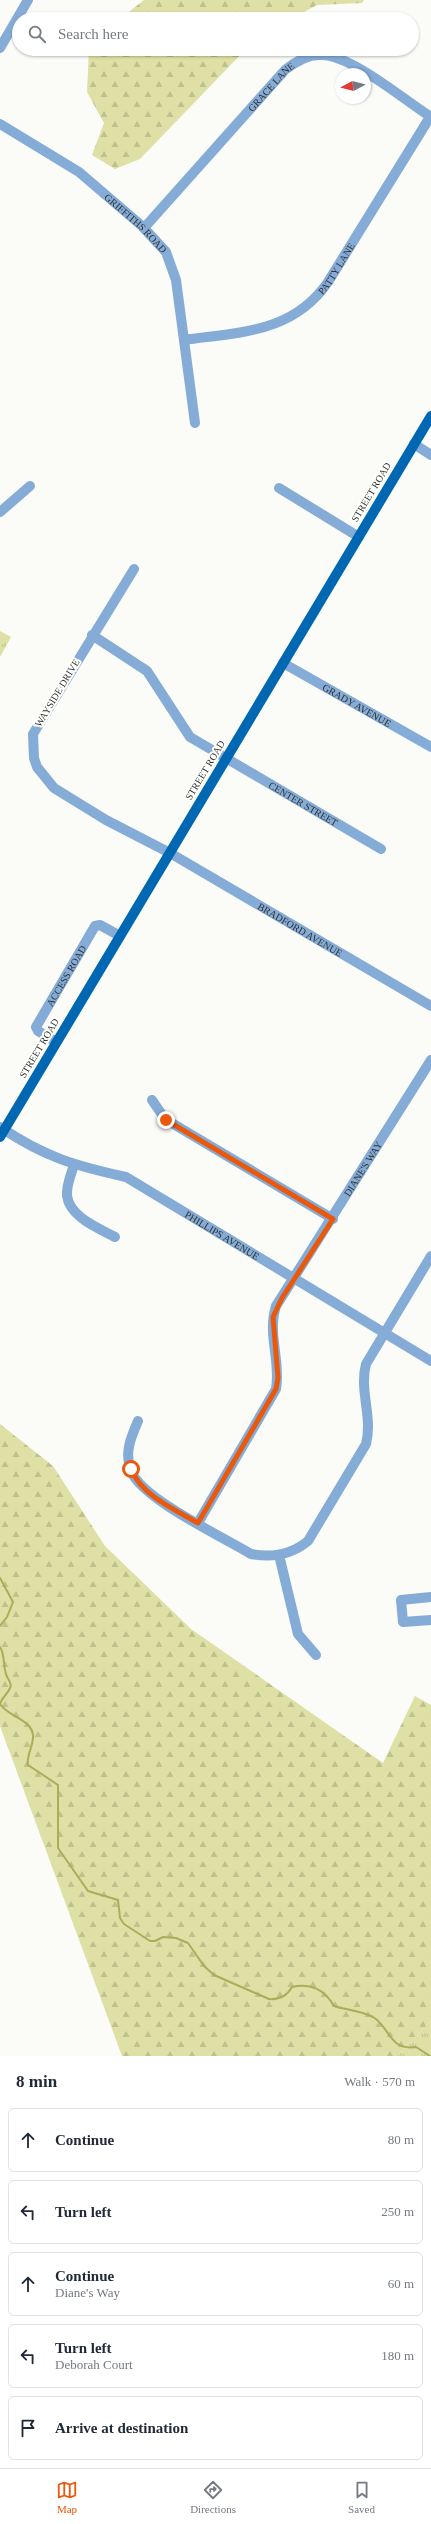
<!DOCTYPE html>
<meta charset="utf-8">
<style>
:root{--surface:#fff;--page:#f6f6f7;--text:#1f2937;--muted:#747a83;--line:#e0e1e3;--accent:#ea580c}
body{margin:0;font-family:"Times New Roman",serif;background:var(--page);color:var(--text)}
.compass{position:absolute;left:335px;top:68px;width:36px;height:36px;border-radius:50%;background:var(--surface);box-shadow:0 1px 3px #0004;rotate:263deg}
.stop{position:absolute;width:12px;height:12px;margin:-9px;border:3px solid #ea580c;border-radius:50%;background:#fff}
.stop.end{background:#ea580c;border-color:#fff;box-shadow:0 1px 4px #0008}
.list{margin:0;padding:0;list-style:none}
h2{display:flex;justify-content:space-between;align-items:center;height:52px;margin:0;padding:0 16px;font-size:17px}
h2 small{font-size:13px;font-weight:400;color:var(--muted)}
.list li{display:grid;grid-template-columns:26px 1fr auto;gap:12px;align-items:center;box-sizing:border-box;height:64px;margin:0 8px 8px;padding:0 8px;border:1px solid var(--line);border-radius:6px}
.list b{display:block;font-size:15px;white-space:nowrap}
.list p{margin:0;font-size:13px;white-space:nowrap;color:var(--muted)}
.list em{font-size:13px;font-style:normal;color:var(--muted)}
.icon{flex:none;width:22px;height:22px;fill:none;stroke:currentColor;stroke-width:2;stroke-linecap:round;stroke-linejoin:round}
.map{position:relative;flex:none;width:431px;height:2056px;overflow:hidden}
.search{position:absolute;background:var(--surface);box-shadow:0 1px 3px #0004;left:12px;right:12px;top:12px;height:44px;display:flex;align-items:center;gap:10px;box-sizing:border-box;padding:0 14px;border-radius:22px;color:var(--muted);font-size:15px}
.sheet{height:412px;background:var(--surface)}
nav{display:flex;justify-content:space-around;align-items:center;box-sizing:border-box;height:56px;border-top:1px solid var(--line);background:var(--surface);font-size:11px;color:var(--muted)}
nav a{display:grid;justify-items:center;gap:2px}
nav .on{color:var(--accent)}
.map>svg:first-child{display:block}
.grass{fill:url(#grass-tufts)}
.forest{fill:url(#forest-firs)}
.lines{fill:none;stroke-linecap:round;stroke-linejoin:round}
.stream{stroke:#abad57;stroke-width:2}
.minor{stroke:#84acd7;stroke-width:10}
.major{stroke:#0067b2;stroke-width:10}
.route{stroke:#ea580c;stroke-width:5}
.labels{text-anchor:middle;dominant-baseline:central;stroke-width:4;stroke-linejoin:round;paint-order:stroke}
.street-label{font-size:10px;fill:#313130;stroke:#fffffe}
</style>
<div class="map">
<svg width="431" height="2056" viewBox="0 0 431 2056">
<defs>
<pattern id="grass-tufts" width="24" height="20" patternUnits="userSpaceOnUse"><rect width="24" height="20" fill="#dee0a5"/><path d="M3 7l-1-3M5 7V3M7 7l1-3M15 17l-1-3M17 17v-4M19 17l1-3" fill="none" stroke="#bfc18e"/></pattern>
<pattern id="forest-firs" width="22" height="20" patternUnits="userSpaceOnUse"><rect width="22" height="20" fill="#dee0a5"/><path d="M5 1l3.5 6h-7zM16 11l3.5 6h-7z" fill="#bfc18e"/></pattern>
</defs>
<rect width="100%" height="100%" fill="#fbfbf8"/>
<path class="grass" d="M0 631 11 637 0 657Z
M431 2021V2056H397Z"/>
<path class="forest" d="M144 0H364L362 3 317 5 291 19H120Z
M89 49H246L140 159 115 169 92 155 104 123 87 92Z
M0 1424 53 1466 105 1546 191 1629 383 1763 415 1696 431 1705V2021L397 2056H122L0 1726Z"/>
<g class="lines">
<path class="stream" d="M0 1578 13 1602 7 1617 0 1626
M0 1647C5 1654 3 1665 6 1674 7 1679 13 1683 10 1688 7 1695 2 1697 0 1704 7 1716 31 1719 33 1735 34 1745 26 1756 28 1765L58 1785V1848L88 1891 118 1900 120 1918 124 1924 150 1941H155L163 1937 176 1938 188 1943 204 1966 214 1975 269 1999C280 2000 287 1996 292 1987 311 1983 324 1989 334 2006 346 2010 360 2010 373 2017 390 2027 389 2051 416 2047L430 2056"/>
<g class="minor">
<path d="M0 48 28 0"/>
<path id="s1" d="M0 124 79 172 142 226 166 252 176 280 195 423"/>
<path id="s2" d="M144 228 285 70C296 61 308 54 322 55 353 56 404 100 431 117"/>
<path id="s3" d="M184 340C240 332 293 333 328 282L430 117"/>
<path d="M414 444 431 455"/>
<path d="M279 488 359 537"/>
<path d="M0 512 30 486"/>
<path id="s4" d="M134 569 33 734 34 758 37 767 54 788 106 820 170 853 431 1006"/>
<path id="s5" d="M92 635 147 671 190 737 381 849"/>
<path id="s6" d="M283 663 431 747"/>
<path id="s7" d="M56 1042 38 1031 36 1027 95 926 100 925 120 936"/>
<path d="M152 1100 165 1119 333 1219"/>
<path id="s8" d="M0 1127C44 1157 76 1166 126 1177L431 1361"/>
<path d="M74 1165C71 1174 66 1186 67 1196 70 1217 98 1228 115 1237"/>
<path d="M138 1421C131 1437 124 1453 131 1471 142 1499 223 1537 251 1554 272 1558 291 1555 308 1541L366 1444C373 1417 359 1391 366 1364L431 1256"/>
<path id="s9" d="M198 1523 276 1389C281 1361 267 1334 276 1306L431 1060"/>
<path d="M279 1555 298 1634 316 1655"/>
<path d="M431 1597 401 1600 403 1622 431 1620"/>
</g>
<path class="major" d="M0 1137 431 416"/>
</g>
<g class="lines">
<path class="route" d="M131 1469C142 1496 174 1509 198 1523L276 1389 278 1378 273 1317 282 1298 333 1219 166 1120"/>
</g>
<g class="labels">
<g class="street-label">
<text stroke="none"><textPath href="#s2" startOffset="190">GRACE LANE</textPath></text>
<text stroke="none"><textPath href="#s1" startOffset="169">GRIFFITHS ROAD</textPath></text>
<text stroke="none"><textPath href="#s3" startOffset="177">PATTY LANE</textPath></text>
<text transform="translate(371 492) rotate(-59)">STREET ROAD</text>
<text transform="translate(57 693) rotate(-59)">WAYSIDE DRIVE</text>
<text stroke="none"><textPath href="#s6" startOffset="85">GRADY AVENUE</textPath></text>
<text transform="translate(205 770) rotate(-59)">STREET ROAD</text>
<text stroke="none"><textPath href="#s5" startOffset="276">CENTER STREET</textPath></text>
<text stroke="none"><textPath href="#s4" startOffset="538">BRADFORD AVENUE</textPath></text>
<text stroke="none"><textPath href="#s7" startOffset="85">ACCESS ROAD</textPath></text>
<text transform="translate(39 1048) rotate(-59)">STREET ROAD</text>
<text stroke="none"><textPath href="#s9" startOffset="401">DIANE'S WAY</textPath></text>
<text stroke="none"><textPath href="#s8" startOffset="249">PHILLIPS AVENUE</textPath></text>
</g>
</g>
</svg>
<svg class="compass" viewBox="-18 -18 36 36"><path d="M0-13l5 13h-10z" fill="#e53935"/><path d="M0 13l5-13h-10z" fill="#747a83"/></svg>
<div class="stop" style="left:131px;top:1469px"></div>
<div class="stop end" style="left:166px;top:1120px"></div>
<div class="search"><svg class="icon" aria-label="search" viewBox="0 0 24 24"><circle cx="10" cy="10" r="6"/><path d="M15 15l6 6"/></svg>Search here</div>
</div>
<section class="sheet">
<h2>8 min<small>Walk · 570 m</small></h2>
<ul class="list">
<li><svg class="icon" aria-label="ahead" viewBox="0 0 24 24"><path d="M12 20V5M6 11l6-6 6 6"/></svg><div><b>Continue</b></div><em>80 m</em></li>
<li><svg class="icon" aria-label="left" viewBox="0 0 24 24"><path d="M17 20v-9H6M10 6l-5 5 5 5"/></svg><div><b>Turn left</b></div><em>250 m</em></li>
<li><svg class="icon" aria-label="ahead" viewBox="0 0 24 24"><path d="M12 20V5M6 11l6-6 6 6"/></svg><div><b>Continue</b><p>Diane's Way</p></div><em>60 m</em></li>
<li><svg class="icon" aria-label="left" viewBox="0 0 24 24"><path d="M17 20v-9H6M10 6l-5 5 5 5"/></svg><div><b>Turn left</b><p>Deborah Court</p></div><em>180 m</em></li>
<li><svg class="icon" aria-label="arrive" viewBox="0 0 24 24"><path d="M6 21V4h12l-3 4 3 4H6"/></svg><div><b>Arrive at destination</b></div></li>
</ul>
</section>
<nav>
<a class="on"><svg class="icon" aria-label="map" viewBox="0 0 24 24"><path d="M3 6l6-2 6 2 6-2v14l-6 2-6-2-6 2zM9 4v14M15 6v14"/></svg>Map</a>
<a><svg class="icon" aria-label="directions" viewBox="0 0 24 24"><path d="M12 3l9 9-9 9-9-9zM9 14v-3h6M13 9l2 2-2 2"/></svg>Directions</a>
<a><svg class="icon" aria-label="saved" viewBox="0 0 24 24"><path d="M7 4h10v16l-5-4-5 4z"/></svg>Saved</a>
</nav>
